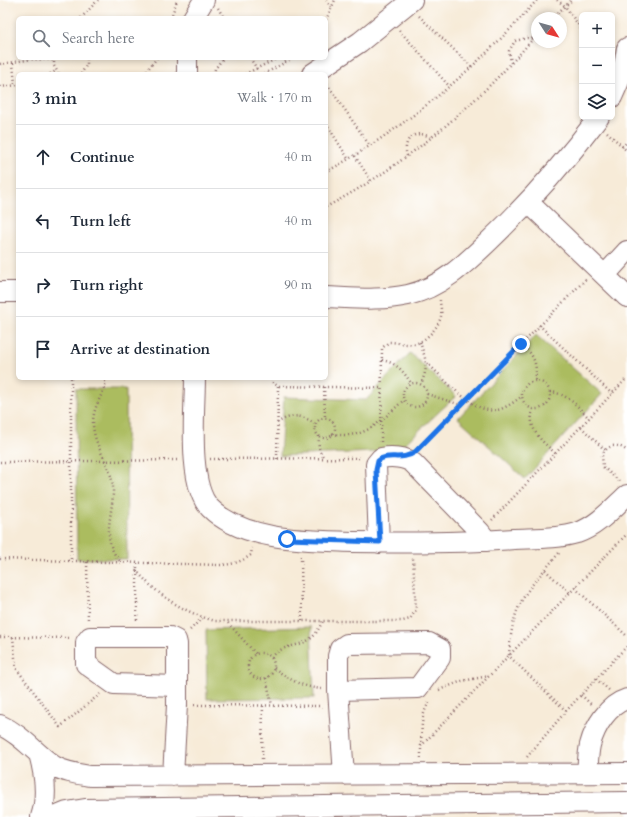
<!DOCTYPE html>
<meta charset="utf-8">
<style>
:root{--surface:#fff;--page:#f2f2f3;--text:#1f2937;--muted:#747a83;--line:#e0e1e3}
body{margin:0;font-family:Cardo,serif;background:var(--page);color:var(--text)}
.controls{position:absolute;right:12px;top:12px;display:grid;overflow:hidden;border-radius:6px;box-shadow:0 2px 6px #0003}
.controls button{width:36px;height:36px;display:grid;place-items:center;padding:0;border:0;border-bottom:1px solid var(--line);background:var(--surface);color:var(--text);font:20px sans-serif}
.compass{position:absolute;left:531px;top:12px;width:36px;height:36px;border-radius:50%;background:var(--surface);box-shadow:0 2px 6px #0003;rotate:126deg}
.stop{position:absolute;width:12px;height:12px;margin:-9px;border:3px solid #1a73e8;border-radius:50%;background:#fff}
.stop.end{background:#1a73e8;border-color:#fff;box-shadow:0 1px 4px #0008}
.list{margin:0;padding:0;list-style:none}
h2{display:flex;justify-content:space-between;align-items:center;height:52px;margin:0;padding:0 16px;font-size:17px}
h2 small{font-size:13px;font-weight:400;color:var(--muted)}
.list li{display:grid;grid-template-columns:26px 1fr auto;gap:12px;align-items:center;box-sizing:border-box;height:64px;padding:0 16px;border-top:1px solid var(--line)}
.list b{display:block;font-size:15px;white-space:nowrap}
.list em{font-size:13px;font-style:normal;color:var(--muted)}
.icon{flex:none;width:22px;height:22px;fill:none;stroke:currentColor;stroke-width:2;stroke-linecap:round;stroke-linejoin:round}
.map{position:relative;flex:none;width:627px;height:817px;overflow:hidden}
.search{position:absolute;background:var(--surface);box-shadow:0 2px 6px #0003;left:16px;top:16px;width:312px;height:44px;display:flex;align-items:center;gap:10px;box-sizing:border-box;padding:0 14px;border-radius:6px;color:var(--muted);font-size:15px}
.panel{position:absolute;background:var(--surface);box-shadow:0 2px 6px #0003;left:16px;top:72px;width:312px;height:308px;border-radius:6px}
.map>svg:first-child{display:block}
.green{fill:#abbc5f;stroke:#7a6e45}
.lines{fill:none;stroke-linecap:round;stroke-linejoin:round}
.minor-casing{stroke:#876668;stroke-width:22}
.path{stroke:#876668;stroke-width:2.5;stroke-dasharray:1 3;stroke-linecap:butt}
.minor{stroke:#fff;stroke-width:20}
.route{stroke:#1a73e8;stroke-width:5}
</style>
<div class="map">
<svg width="627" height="817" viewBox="0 0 627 817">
<rect width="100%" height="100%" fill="#fff"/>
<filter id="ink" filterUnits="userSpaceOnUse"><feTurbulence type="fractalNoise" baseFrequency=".025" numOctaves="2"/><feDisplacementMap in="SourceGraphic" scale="8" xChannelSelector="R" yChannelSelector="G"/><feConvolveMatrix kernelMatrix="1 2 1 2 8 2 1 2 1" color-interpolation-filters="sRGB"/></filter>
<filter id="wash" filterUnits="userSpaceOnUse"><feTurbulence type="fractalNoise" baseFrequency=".012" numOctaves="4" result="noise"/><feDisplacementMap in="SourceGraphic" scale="16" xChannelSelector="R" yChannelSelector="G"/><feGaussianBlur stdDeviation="0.9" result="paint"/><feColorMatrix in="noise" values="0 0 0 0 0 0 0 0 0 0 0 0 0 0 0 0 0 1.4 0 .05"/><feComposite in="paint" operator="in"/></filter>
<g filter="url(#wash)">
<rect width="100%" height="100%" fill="#f7ebd8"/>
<path class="green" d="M536 335 602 394 525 479 458 418Z
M410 353 456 396 397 451 280 456 284 397 366 400Z
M76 389H126L127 559H77Z
M311 627 314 698 207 699 206 630Z"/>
</g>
<g filter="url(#ink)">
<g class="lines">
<defs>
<path id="minor" d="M193 18 204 0
M187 58V74
M312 74 360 42 412 0
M612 97C620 81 625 66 627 48
M528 202 627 297
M605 275 627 251
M0 292H18
M326 297C353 298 381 301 408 295 440 288 465 264 488 242 529 203 565 162 599 117
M195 378C195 409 187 485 210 508 226 524 250 532 272 536 299 541 326 541 354 542 407 543 460 543 514 539 534 538 557 539 577 533 597 526 612 509 627 495
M379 543 376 464 381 458C392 456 405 457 413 463L480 532 487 541
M338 690 418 688 440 658V649L429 643 347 644 340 649 338 656V690L344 775
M0 725C21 734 35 753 54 766 64 772 78 774 90 776L627 773
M39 754C45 775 48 796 41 817
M587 773C588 764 588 754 590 745 595 726 608 705 627 699
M173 776 177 705V644L176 640 170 637H90L86 642V664L114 684 177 686
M55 817 67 812 85 809 627 802"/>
</defs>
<use href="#minor" class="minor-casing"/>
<path class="path" d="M326 0 331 7
M557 0 565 6 582 30
M218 8 224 18
M419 16 472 67
M81 18 98 0
M171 18 177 0
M552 18 572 0
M326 20 335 0
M399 30 449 86
M54 58V66L59 74
M250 58 257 69
M13 63 15 85
M511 63 509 51 515 41 527 38 533 39
M0 64 33 59 53 60
M50 74 56 71
M81 74 87 64V58
M144 74 157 58
M214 74 215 69 223 58
M245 74 278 58
M264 74 293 58
M327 84 370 146
M0 87 18 85
M326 123 349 160
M607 132 627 151
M622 147 627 142
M355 156 371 181
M407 156C402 139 415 129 430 137
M326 172C406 128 477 68 537 0
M326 207C406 165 479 103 537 34
M539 325 612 394
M420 342C426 361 429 365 421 384
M521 344C534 354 538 365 535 381
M382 360C397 363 403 371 411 383
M427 363C443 377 474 415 497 410 506 408 514 402 521 397
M71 378V561
M102 378 106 382C102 397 93 407 93 423 93 446 112 466 113 487 114 514 99 540 121 562
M272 378 273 383 278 386 382 388
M522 395a14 14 0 1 1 28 0a14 14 0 1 1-28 0Z
M403 395a12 12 0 1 1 24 0a12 12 0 1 1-24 0Z
M324 387 325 418
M550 392C567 393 577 406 589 418
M427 394 461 405
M533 409C527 430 542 441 556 454
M315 428a10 10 0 1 1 20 0a10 10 0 1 1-20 0Z
M277 423C291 414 302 414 315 424
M581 427 605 450
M332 434C367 440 380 421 404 400
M319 436C318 446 319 451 324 458
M381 442 382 348 389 342C397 342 405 345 414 344 425 342 439 327 441 316 442 311 440 305 440 300
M419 448 586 279
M210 459 361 458
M277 459 278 386
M0 462 179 460
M619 481 603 467 602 455C608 444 618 443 627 451
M492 520 627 378
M559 553C526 592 512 602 509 656L566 711
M301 556 302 622
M0 559 219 565C231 565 241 562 251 555L252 548
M87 562 88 622
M137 563V620
M136 570C157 595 183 612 215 621H403L410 619 416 610 413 558
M545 570 570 593
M575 588 627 636
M228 623 256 654
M190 630 202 618
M0 637 71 638
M13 637 16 668 60 727 100 694
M248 666a13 13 0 1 1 26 0a13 13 0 1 1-26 0Z
M272 658C280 644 298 648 310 639 316 635 319 628 323 621
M274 668C290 680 302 687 322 689
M266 678 272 705
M596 679 609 690
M439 690 462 681 489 676
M581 695 592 705
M194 705 323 706
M421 746C422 729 420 714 431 700
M527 757 566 711 627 646
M421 758V746L627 534
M262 759 263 705"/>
<use href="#minor" class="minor"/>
</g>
</g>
<g class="lines" filter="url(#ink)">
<path class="route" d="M287 539 380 542 376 470 378 461C387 452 402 462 415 452L521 344"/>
</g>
</svg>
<div class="controls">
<button>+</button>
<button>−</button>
<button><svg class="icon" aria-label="layers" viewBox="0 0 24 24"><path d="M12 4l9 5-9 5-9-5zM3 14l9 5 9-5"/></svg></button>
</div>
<svg class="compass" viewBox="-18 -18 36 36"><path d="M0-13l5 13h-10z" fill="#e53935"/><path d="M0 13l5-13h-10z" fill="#747a83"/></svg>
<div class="stop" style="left:287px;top:539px"></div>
<div class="stop end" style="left:521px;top:344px"></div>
<div class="search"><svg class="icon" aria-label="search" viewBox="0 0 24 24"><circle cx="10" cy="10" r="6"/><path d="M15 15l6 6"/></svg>Search here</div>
<section class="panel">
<h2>3 min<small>Walk · 170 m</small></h2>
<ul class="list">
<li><svg class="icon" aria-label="ahead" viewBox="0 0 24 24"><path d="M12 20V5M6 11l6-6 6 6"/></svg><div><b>Continue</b></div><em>40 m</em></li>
<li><svg class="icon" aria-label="left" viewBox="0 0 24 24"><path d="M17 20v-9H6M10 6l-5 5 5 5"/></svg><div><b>Turn left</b></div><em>40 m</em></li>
<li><svg class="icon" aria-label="right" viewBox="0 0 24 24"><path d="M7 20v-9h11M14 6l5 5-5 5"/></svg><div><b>Turn right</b></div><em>90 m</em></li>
<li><svg class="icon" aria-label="arrive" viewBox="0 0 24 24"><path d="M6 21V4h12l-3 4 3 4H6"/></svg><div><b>Arrive at destination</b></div></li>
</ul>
</section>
</div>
